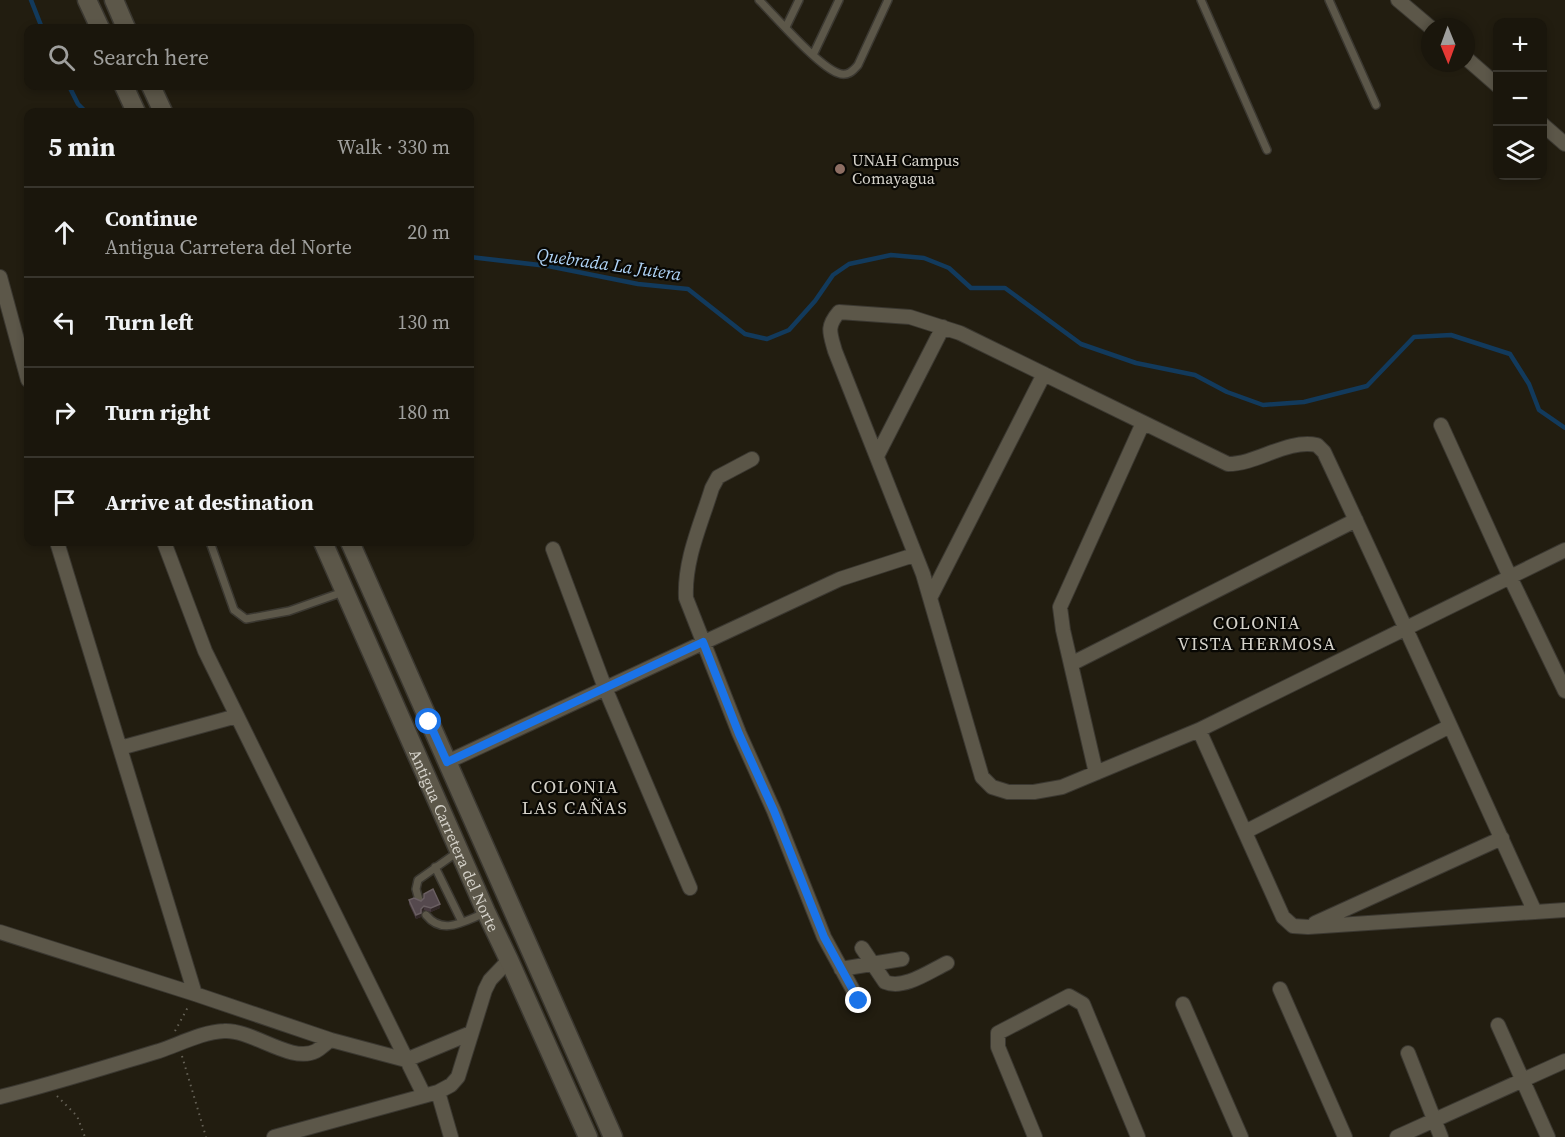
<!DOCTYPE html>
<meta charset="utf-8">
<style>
:root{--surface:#1a160c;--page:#231f15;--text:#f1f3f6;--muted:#9f9f9d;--line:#38352d}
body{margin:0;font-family:"Source Serif 4",serif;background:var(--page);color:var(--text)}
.controls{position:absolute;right:18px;top:18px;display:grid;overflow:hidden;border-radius:12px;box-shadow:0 3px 9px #0003}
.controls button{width:54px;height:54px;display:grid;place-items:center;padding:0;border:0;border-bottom:2px solid var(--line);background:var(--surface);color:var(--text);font:30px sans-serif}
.compass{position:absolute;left:1421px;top:18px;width:54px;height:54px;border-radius:50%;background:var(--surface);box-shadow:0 3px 9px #0003;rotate:179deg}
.stop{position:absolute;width:18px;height:18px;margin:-14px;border:4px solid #1a73e8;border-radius:50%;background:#fff}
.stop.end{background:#1a73e8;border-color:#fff;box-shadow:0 2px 6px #0008}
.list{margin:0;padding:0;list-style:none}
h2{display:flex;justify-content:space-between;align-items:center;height:78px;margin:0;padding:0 24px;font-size:26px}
h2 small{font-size:20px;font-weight:400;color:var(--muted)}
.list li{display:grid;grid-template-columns:39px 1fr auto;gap:18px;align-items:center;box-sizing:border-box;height:90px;padding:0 24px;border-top:2px solid var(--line)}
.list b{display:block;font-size:22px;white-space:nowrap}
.list p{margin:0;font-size:20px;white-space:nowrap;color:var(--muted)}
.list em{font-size:20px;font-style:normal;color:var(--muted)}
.icon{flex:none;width:33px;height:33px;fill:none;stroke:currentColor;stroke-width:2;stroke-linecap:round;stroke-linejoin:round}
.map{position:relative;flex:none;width:1565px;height:1137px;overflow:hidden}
.search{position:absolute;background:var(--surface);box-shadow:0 3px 9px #0003;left:24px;top:24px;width:450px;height:66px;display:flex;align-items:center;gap:15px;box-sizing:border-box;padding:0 21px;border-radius:12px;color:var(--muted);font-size:22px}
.panel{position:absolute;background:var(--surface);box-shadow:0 3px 9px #0003;left:24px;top:108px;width:450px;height:438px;border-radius:12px}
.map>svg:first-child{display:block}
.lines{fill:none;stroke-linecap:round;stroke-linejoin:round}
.stream{stroke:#123a5c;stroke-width:4.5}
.lane-casing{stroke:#3b3831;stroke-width:10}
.street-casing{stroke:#3b3831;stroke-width:16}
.secondary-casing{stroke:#3b3831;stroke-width:21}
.path{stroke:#656156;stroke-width:2;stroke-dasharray:1.5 4.5;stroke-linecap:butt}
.lane{stroke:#5c5749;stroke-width:7}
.street{stroke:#5c5749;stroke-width:14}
.secondary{stroke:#5c5749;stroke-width:18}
.wall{fill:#46393e}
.shaded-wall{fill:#312726}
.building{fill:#55494e;stroke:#695e61;stroke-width:1.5}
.route{stroke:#1a73e8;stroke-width:8}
.education-dot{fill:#8d6e63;stroke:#090804;stroke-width:2}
.labels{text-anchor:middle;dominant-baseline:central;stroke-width:4.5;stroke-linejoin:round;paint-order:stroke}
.poi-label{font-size:16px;fill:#d5d2ca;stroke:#090804;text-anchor:start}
.street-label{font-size:16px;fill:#d5d2ca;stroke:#090804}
.water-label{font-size:18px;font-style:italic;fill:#afd3f6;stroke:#090804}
.neighbourhood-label{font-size:18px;letter-spacing:1.5px;fill:#d5d2ca;stroke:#090804}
</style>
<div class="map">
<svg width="1565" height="1137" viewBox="0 0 1565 1137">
<rect width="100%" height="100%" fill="#221d10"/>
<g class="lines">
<path class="stream" d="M31 0 42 28
M69 86 78 104 86 112
M470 257 548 266 638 284 688 289 745 334 767 339 789 330 815 301 833 275 849 264 891 255 924 258 949 268 971 288H1005L1081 344 1136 363 1195 375 1227 392 1263 405 1304 402 1367 386 1414 337 1451 335 1510 354 1529 384 1539 410 1565 428"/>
<defs>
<path id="lane" d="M759 0C776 17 818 66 838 73 847 77 853 71 858 65L888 0
M1201 0 1267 150
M1329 0 1376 105
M786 27 799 0
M813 55 839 0
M210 542 234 610 246 619 289 611 343 592
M435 867 462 922
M419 900 416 889 418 880 459 851
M426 915C443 936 464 921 485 913"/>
<path id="street" d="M1398 0 1430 27
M1466 58 1498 86
M1542 124 1565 144
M0 277 28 380
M1441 425 1510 577 1565 691
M877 456 943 327
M752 459 718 477 712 488C701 524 684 560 686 598L739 733 774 811 824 937 859 1001
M57 542 195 994
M164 542 205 651 424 1095
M553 549 605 688 690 888
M930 598 1044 374
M1071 664 1356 520
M1199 730 1283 917 1293 926 1308 927 1565 910
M120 748 237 716
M447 762 840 579 914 555
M1096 773 1063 630 1060 607 1143 423
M1245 832 1450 726
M1535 912C1465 759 1396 605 1324 452L1317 445C1286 439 1258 464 1228 464L960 333 910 317 839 312C826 327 830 333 835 351L923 574 982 777 992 787 1008 792H1034L1062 787 1199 730 1565 550
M1315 923 1502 838
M0 932 195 994 331 1040 406 1060 471 1033
M862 948 885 982C904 990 930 971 947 963
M841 969 902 959
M1280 989 1345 1137
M1183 1004 1241 1137
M1498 1025 1548 1137
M1408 1053 1441 1137
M438 1092 451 1137
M0 1097C53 1084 106 1067 159 1051 180 1044 202 1032 224 1031 252 1029 291 1064 316 1051 321 1048 326 1043 331 1040
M274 1137 438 1092 451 1085 458 1077 485 990 490 980 509 960
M1035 1137 998 1047V1033L1069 996 1083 1004 1138 1137
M1397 1137 1565 1061"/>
<g id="secondary">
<path d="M87 0 100 28"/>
<path d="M114 0 126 28"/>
<path d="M124 86 136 112"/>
<path d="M151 86 163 112"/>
<path id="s1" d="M323 542 486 912 509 960 588 1137"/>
<path d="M350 542 613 1137"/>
</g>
</defs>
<use href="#lane" class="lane-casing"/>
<use href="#street" class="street-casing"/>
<use href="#secondary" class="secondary-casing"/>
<path class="path" d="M175 1031 188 1007
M182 1056 206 1137
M57 1096 77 1116 85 1137"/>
<use href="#lane" class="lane"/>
<use href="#street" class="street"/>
<use href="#secondary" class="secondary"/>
</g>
<path class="wall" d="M409 900 440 908 431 912 424 910 421 913V917L416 919 409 904Z"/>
<path class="shaded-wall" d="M440 904V908L431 912V908Z
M424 906V910L421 913V917L416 919V915Z"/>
<path class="building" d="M433 889 440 904 431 908 424 906 421 909V913L416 915 409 900 414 898 421 901 424 898V894Z"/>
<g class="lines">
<path class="route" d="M429 722 447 762 703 642 739 734 774 811 824 937 859 1001"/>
</g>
<circle class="education-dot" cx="840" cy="169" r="6"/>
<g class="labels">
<g class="poi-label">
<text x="852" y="160">UNAH Campus<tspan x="852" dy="18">Comayagua</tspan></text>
</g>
<g class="street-label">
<text stroke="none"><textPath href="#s1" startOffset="326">Antigua Carretera del Norte</textPath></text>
</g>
<g class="water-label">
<text transform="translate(609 264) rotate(8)">Quebrada La Jutera</text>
</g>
<g class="neighbourhood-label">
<text x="1257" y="622">COLONIA<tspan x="1257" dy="21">VISTA HERMOSA</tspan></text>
<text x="575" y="786">COLONIA<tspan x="575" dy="21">LAS CAÑAS</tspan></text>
</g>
</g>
</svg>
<div class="controls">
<button>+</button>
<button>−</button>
<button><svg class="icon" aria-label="layers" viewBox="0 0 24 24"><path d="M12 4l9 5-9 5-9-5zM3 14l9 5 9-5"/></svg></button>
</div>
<svg class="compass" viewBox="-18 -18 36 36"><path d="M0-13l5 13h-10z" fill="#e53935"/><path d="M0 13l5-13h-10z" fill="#9f9f9d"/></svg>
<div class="stop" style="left:429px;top:722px"></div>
<div class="stop end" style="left:859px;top:1001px"></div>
<div class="search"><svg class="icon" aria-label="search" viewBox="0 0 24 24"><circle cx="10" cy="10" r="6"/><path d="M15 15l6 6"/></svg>Search here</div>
<section class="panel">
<h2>5 min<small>Walk · 330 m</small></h2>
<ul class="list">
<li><svg class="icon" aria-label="ahead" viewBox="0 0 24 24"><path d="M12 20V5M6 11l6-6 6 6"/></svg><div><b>Continue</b><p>Antigua Carretera del Norte</p></div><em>20 m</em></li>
<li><svg class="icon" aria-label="left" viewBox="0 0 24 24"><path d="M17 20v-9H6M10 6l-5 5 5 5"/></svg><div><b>Turn left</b></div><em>130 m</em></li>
<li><svg class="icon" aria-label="right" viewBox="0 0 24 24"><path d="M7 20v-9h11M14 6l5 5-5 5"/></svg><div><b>Turn right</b></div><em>180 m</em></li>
<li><svg class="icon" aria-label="arrive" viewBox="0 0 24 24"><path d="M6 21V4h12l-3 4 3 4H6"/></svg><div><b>Arrive at destination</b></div></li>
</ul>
</section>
</div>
